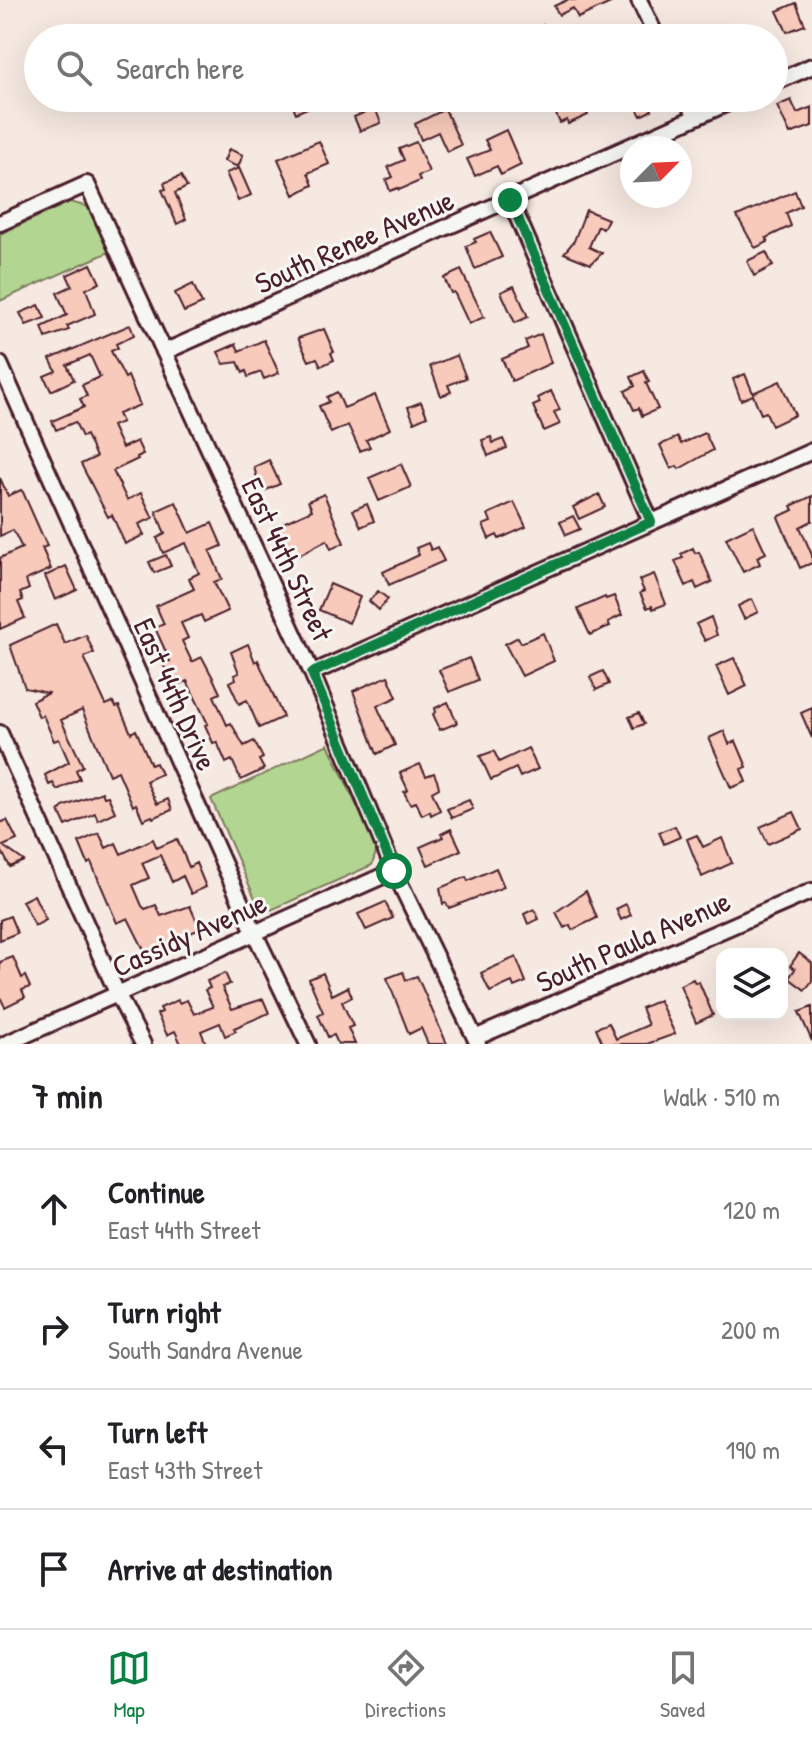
<!DOCTYPE html>
<meta charset="utf-8">
<style>
:root{--surface:#fff;--page:#f2f2f2;--text:#202124;--muted:#757577;--line:#e0e0e0;--accent:#0b8043}
body{margin:0;font-family:"Patrick Hand",sans-serif;background:var(--page);color:var(--text)}
.controls{position:absolute;right:24px;bottom:24px;display:grid;overflow:hidden;border-radius:16px;box-shadow:0 8px 32px #0002}
.controls button{width:72px;height:72px;display:grid;place-items:center;padding:0;border:0;border-bottom:2px solid var(--line);background:var(--surface);color:var(--text);font:40px sans-serif}
.compass{position:absolute;left:620px;top:136px;width:72px;height:72px;border-radius:50%;background:var(--surface);box-shadow:0 8px 32px #0002;rotate:66deg}
.stop{position:absolute;width:24px;height:24px;margin:-18px;border:6px solid #0b8043;border-radius:50%;background:#fff}
.stop.end{background:#0b8043;border-color:#fff;box-shadow:0 2px 8px #0008}
.list{margin:0;padding:0;list-style:none}
h2{display:flex;justify-content:space-between;align-items:center;height:104px;margin:0;padding:0 32px;font-size:34px}
h2 small{font-size:26px;font-weight:400;color:var(--muted)}
.list li{display:grid;grid-template-columns:52px 1fr auto;gap:24px;align-items:center;box-sizing:border-box;height:120px;padding:0 32px;border-top:2px solid var(--line)}
.list b{display:block;font-size:30px;white-space:nowrap}
.list p{margin:0;font-size:26px;white-space:nowrap;color:var(--muted)}
.list em{font-size:26px;font-style:normal;color:var(--muted)}
.icon{flex:none;width:44px;height:44px;fill:none;stroke:currentColor;stroke-width:2;stroke-linecap:round;stroke-linejoin:round}
.map{position:relative;flex:none;width:812px;height:1044px;overflow:hidden}
.search{position:absolute;background:var(--surface);box-shadow:0 8px 32px #0002;left:24px;right:24px;top:24px;height:88px;display:flex;align-items:center;gap:20px;box-sizing:border-box;padding:0 28px;border-radius:44px;color:var(--muted);font-size:30px}
.sheet{height:584px;background:var(--surface)}
nav{display:flex;justify-content:space-around;align-items:center;box-sizing:border-box;height:112px;border-top:2px solid var(--line);background:var(--surface);font-size:22px;color:var(--muted)}
nav a{display:grid;justify-items:center;gap:4px}
nav .on{color:var(--accent)}
.map>svg:first-child{display:block}
.green{fill:#b2d691;stroke:#7e7a5e;stroke-width:2}
.building{fill:#f7cabb;stroke:#4a1f2b;stroke-width:2}
.lines{fill:none;stroke-linecap:round;stroke-linejoin:round}
.minor-casing{stroke:#4a1f2b;stroke-width:20}
.minor{stroke:#f6f6f2;stroke-width:14}
.route{stroke:#0b8043;stroke-width:10}
.labels{text-anchor:middle;dominant-baseline:central;stroke-width:6;stroke-linejoin:round;paint-order:stroke}
.street-label{font-size:30px;fill:#4a1f2b;stroke:#f6f6f2}
</style>
<div class="map">
<svg width="812" height="1044" viewBox="0 0 812 1044">
<rect width="100%" height="100%" fill="#f6e9e2"/>
<filter id="ink" filterUnits="userSpaceOnUse"><feTurbulence type="fractalNoise" baseFrequency=".0125" numOctaves="2"/><feDisplacementMap in="SourceGraphic" scale="16" xChannelSelector="R" yChannelSelector="G"/><feConvolveMatrix kernelMatrix="1 2 1 2 8 2 1 2 1" color-interpolation-filters="sRGB"/></filter>
<g filter="url(#ink)">
<path class="green" d="M70 202 89 207 109 252 0 301V234Z
M328 744 377 849 372 865 271 910 258 905 211 799Z"/>
<path class="building" d="M567 0H617L578 18 573 8 559 15 554 6Z
M796 3 805 25 787 32 777 11Z
M543 25 549 38H517Z
M289 98H330L296 113Z
M556 98H580L588 115 568 124 567 120 560 123 550 101Z
M647 98 652 110 641 116 635 104Z
M791 100 797 113 812 107V126L790 134 777 106Z
M375 108 381 123 360 131 354 117Z
M445 109 461 145 447 152 438 132 421 140 415 124Z
M506 130 521 165 501 175 497 166 475 176 467 159 490 150 485 140Z
M319 141 329 164 308 173 313 185 294 195 278 159Z
M416 142 429 172 418 176 420 181 399 190 398 188 390 191 386 180 393 177 388 167 404 160 399 149Z
M229 149 243 155 238 167 224 161Z
M239 168 251 195 238 201 226 173Z
M181 176 187 187 175 193 186 219 177 224 162 190 166 189 164 183Z
M795 191 801 206 786 213 791 226 766 238 768 242 755 248 737 216Z
M586 210 608 219 603 229 598 226 589 247 602 253 591 264 564 253 574 241Z
M490 232 502 257 475 269 466 246 476 242 474 239Z
M766 252 773 266 754 276 747 261Z
M91 264 100 283 86 289 95 314 67 326 69 330 46 338 42 327 67 315 57 293 72 286 67 275Z
M461 270 484 317 469 324 454 292 451 293 444 278Z
M193 284 202 304 184 312 175 293Z
M514 286 528 317 515 323 501 292Z
M39 305 45 318 26 325 20 313Z
M130 325 134 335 116 344 118 348 111 351 125 378 128 376 140 405 118 414 122 422 112 426 122 448 137 441 143 454 137 457 138 459 113 471 127 500 141 493 153 518 139 524 144 535 125 544 112 515 108 517 81 464 96 457 86 435 82 437 75 422 56 430 52 421 84 407 80 399 87 396 82 385 100 377 90 355 67 365 74 380 51 391 44 376 56 371 50 359Z
M324 329 334 352 331 353 334 360 321 366 317 358 309 361 298 338Z
M541 334 551 363 512 381 502 359 528 348 525 341Z
M264 340 279 373 264 379 261 372 248 377 246 371 243 373 238 362 224 364 218 352 236 344 239 351Z
M457 355 466 378 448 385 451 392 441 396 430 366Z
M644 371 649 382 646 383 658 409 642 416 639 408 634 410 625 391 635 386 631 377Z
M745 374 753 393 780 381 795 415 772 426 766 412 761 414 753 395 741 400 733 379Z
M551 391 560 410 554 412 560 424 544 431 533 406 540 403 538 398Z
M337 392 344 408 375 395 390 429 366 440 370 447 360 451 348 425 331 433 319 406 329 402 327 397Z
M421 402 427 416 414 422 408 407Z
M705 433 713 450 679 469 677 466 671 469 660 445 678 437 681 444Z
M491 437 493 443 503 439 507 448 488 456 482 440Z
M269 460 280 484 264 491 261 484 259 485 254 467Z
M401 464 411 487 379 501 369 478Z
M0 478 8 496 21 490 23 492 47 546 42 548 51 569 26 580 29 589 20 593 23 600 18 602 25 618 0 629V558L22 548 13 530 0 536Z
M324 494 344 543 331 549 327 540 288 561 274 527 312 510 308 501Z
M599 494 605 507 579 519 573 507Z
M812 496V521L800 527 812 555V563L800 568 778 517 793 510 791 506Z
M176 502 190 533 212 523 222 546 210 551 222 579 214 582 228 611 204 622 201 615 181 623 188 638 182 641 192 662 202 657 213 678 220 693 214 696 227 725 231 723 244 746 254 741 263 758 259 760 264 769 241 780 232 760 226 763 217 742 213 743 205 725 208 724 187 681 174 687 163 664 170 661 155 628 164 624 156 606 194 589 189 578 199 573 186 543 163 553 157 538 165 534 156 511Z
M514 502 526 527 499 539 497 535 489 539 483 525 491 522 488 514Z
M367 504 374 521 361 527 353 510Z
M573 516 580 529 566 535 560 522Z
M753 525 766 553 757 557 760 564 743 572 726 538Z
M428 543 431 550 437 547 444 561 389 585 383 572 419 555 416 548Z
M693 548 695 553 699 552 712 582 697 589 694 582 686 586 675 561 683 558 681 554Z
M166 555 171 566 154 573 149 562Z
M66 566 77 590 55 600 45 576Z
M654 574 666 604 653 609 652 606 647 608 640 593 644 591 639 580Z
M330 584 360 597 349 623 319 610Z
M378 591 388 599 379 610 369 601Z
M614 596 622 615 608 622 610 626 590 635 578 609 605 597 606 599Z
M752 599 758 612 744 619 738 606Z
M711 617 717 635 705 641 696 624Z
M56 624 65 644 86 635 94 653 84 657 106 705 113 702 116 707 119 706 131 733 136 730 151 765 156 763 161 774 146 781 157 804 168 799 172 810 153 818 152 816 143 820 136 804 133 806 118 771 109 775 82 710 61 720 83 766 76 770 80 779 57 790 53 783 49 785 45 775 69 762 59 739 54 741 43 715 39 717 32 701 48 693 25 688 10 645Z
M543 633 554 661 522 676 505 644 518 637 521 643Z
M248 644 255 662 258 660 283 717 259 728 247 700 239 704 229 682 236 679 234 675 239 673 231 652Z
M469 658 478 680 449 692 439 670Z
M734 658 747 686 729 695 716 666Z
M603 671 609 684 596 690 590 677Z
M388 676 397 697 377 706 395 745 377 754 353 691Z
M448 702 457 723 440 730 433 714 436 712 435 708Z
M812 708V738L801 713Z
M639 713 644 724 634 728 629 717Z
M724 731 729 744 736 741 747 767 741 769 746 782 731 788 709 738Z
M528 748 538 769 520 777 516 768 491 780 480 756 494 751 499 762Z
M420 764 426 776 434 773 438 783 439 788 432 792 440 810 431 815 430 811 422 815 416 802 410 804 404 792 408 790 400 773Z
M102 792 104 797 108 796 115 812 98 820 95 813 66 826 59 811 63 807Z
M469 800 473 809 452 818 447 809Z
M794 812 802 829 768 844 760 827Z
M7 820 17 840 3 846 24 861 10 867 0 848V823Z
M675 826 680 837 664 844 659 832Z
M451 829 461 850 428 865 420 847 443 837 441 834Z
M99 833 106 848 116 843 121 854 153 839 157 848 177 839 189 867 196 863 206 887 191 894 183 876 172 882 160 855 142 863 149 878 133 885 142 906 145 909 156 905 161 916 190 906 200 929 145 952 128 918 117 923 91 862 88 864 79 842Z
M697 835 703 847 722 838 732 863 702 877 687 839Z
M496 868 504 887 449 908 446 903 443 904 440 888 466 877 468 881Z
M586 891 597 918 572 930 570 925 564 928 556 912Z
M34 895 46 920 35 926 22 901Z
M385 902 393 918 366 930 358 914Z
M626 904 631 915 621 920 616 909Z
M534 909 539 919 528 924 524 914Z
M10 916 17 933 0 940V920Z
M799 953 812 963V981L805 990 789 978 795 969 790 966Z
M13 957 22 978 25 976 30 987 22 990 25 997 5 1007 0 997V962Z
M516 957 526 982 514 987 512 982 490 992 481 973Z
M403 972 406 980 417 976 447 1044H428L421 1028 409 1034 387 978Z
M225 973 230 984 222 987 232 1009 263 999 269 1013 234 1028 236 1031 225 1036 220 1023 201 1031 206 1044H181L175 1031 167 1035 157 1014 162 1012 160 1008 178 1000 179 1003 187 1000 194 1014 213 1007 205 990 210 988 207 981Z
M323 973 332 995 348 987 352 997 342 1002 353 1026 348 1028 355 1044H338L334 1035 328 1037 318 1015 323 1012 309 979Z
M693 979 695 983 699 982 713 1015 696 1023 680 985Z
M659 1000 675 1034 647 1044H603L596 1028 609 1023 616 1039 648 1025 641 1008Z
M812 1007V1041L799 1012Z"/>
<g class="lines">
<defs>
<path id="minor" d="M639 0 657 38
M774 83 812 66
M687 98 696 117
M510 200 651 522
M0 223 87 184 312 673 394 871 478 1044
M164 352 739 98
M0 364 255 934 308 1044
M312 673 812 451
M0 733 118 995 143 1044
M475 1038 812 891
M5 1044 394 871"/>
</defs>
<use href="#minor" class="minor-casing"/>
<use href="#minor" class="minor"/>
</g>
</g>
<g class="lines" filter="url(#ink)">
<path class="route" d="M394 871 312 673 651 522 510 200"/>
</g>
<g class="labels">
<g class="street-label">
<text transform="translate(354 241) rotate(-24)">South Renee Avenue</text>
<text transform="translate(288 559) rotate(65)">East 44th Street</text>
<text transform="translate(176 694) rotate(66)">East 44th Drive</text>
<text transform="translate(189 934) rotate(-24)">Cassidy Avenue</text>
<text transform="translate(633 941) rotate(-24)">South Paula Avenue</text>
</g>
</g>
</svg>
<div class="controls">
<button><svg class="icon" aria-label="layers" viewBox="0 0 24 24"><path d="M12 4l9 5-9 5-9-5zM3 14l9 5 9-5"/></svg></button>
</div>
<svg class="compass" viewBox="-18 -18 36 36"><path d="M0-13l5 13h-10z" fill="#e53935"/><path d="M0 13l5-13h-10z" fill="#757577"/></svg>
<div class="stop" style="left:394px;top:871px"></div>
<div class="stop end" style="left:510px;top:200px"></div>
<div class="search"><svg class="icon" aria-label="search" viewBox="0 0 24 24"><circle cx="10" cy="10" r="6"/><path d="M15 15l6 6"/></svg>Search here</div>
</div>
<section class="sheet">
<h2>7 min<small>Walk · 510 m</small></h2>
<ul class="list">
<li><svg class="icon" aria-label="ahead" viewBox="0 0 24 24"><path d="M12 20V5M6 11l6-6 6 6"/></svg><div><b>Continue</b><p>East 44th Street</p></div><em>120 m</em></li>
<li><svg class="icon" aria-label="right" viewBox="0 0 24 24"><path d="M7 20v-9h11M14 6l5 5-5 5"/></svg><div><b>Turn right</b><p>South Sandra Avenue</p></div><em>200 m</em></li>
<li><svg class="icon" aria-label="left" viewBox="0 0 24 24"><path d="M17 20v-9H6M10 6l-5 5 5 5"/></svg><div><b>Turn left</b><p>East 43th Street</p></div><em>190 m</em></li>
<li><svg class="icon" aria-label="arrive" viewBox="0 0 24 24"><path d="M6 21V4h12l-3 4 3 4H6"/></svg><div><b>Arrive at destination</b></div></li>
</ul>
</section>
<nav>
<a class="on"><svg class="icon" aria-label="map" viewBox="0 0 24 24"><path d="M3 6l6-2 6 2 6-2v14l-6 2-6-2-6 2zM9 4v14M15 6v14"/></svg>Map</a>
<a><svg class="icon" aria-label="directions" viewBox="0 0 24 24"><path d="M12 3l9 9-9 9-9-9zM9 14v-3h6M13 9l2 2-2 2"/></svg>Directions</a>
<a><svg class="icon" aria-label="saved" viewBox="0 0 24 24"><path d="M7 4h10v16l-5-4-5 4z"/></svg>Saved</a>
</nav>
